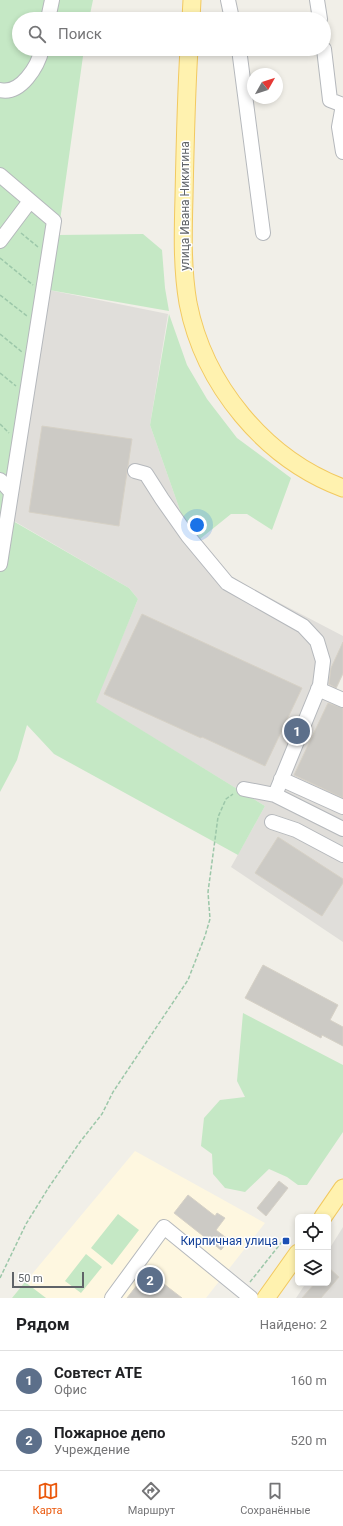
<!DOCTYPE html>
<html lang="ru">
<meta charset="utf-8">
<style>
:root{--surface:#fff;--page:#f2f2f2;--text:#202124;--muted:#757577;--line:#e0e0e0;--accent:#ea580c}
body{margin:0;font-family:Roboto,sans-serif;background:var(--page);color:var(--text)}
.controls{position:absolute;right:12px;bottom:12px;display:grid;overflow:hidden;border-radius:6px;box-shadow:0 2px 6px #0003}
.controls button{width:36px;height:36px;display:grid;place-items:center;padding:0;border:0;border-bottom:1px solid var(--line);background:var(--surface);color:var(--text);font:20px sans-serif}
.compass{position:absolute;left:247px;top:68px;width:36px;height:36px;border-radius:50%;background:var(--surface);box-shadow:0 2px 6px #0003;rotate:51deg}
.scale{position:absolute;left:12px;bottom:10px;width:72px;box-sizing:border-box;padding-left:4px;border:2px solid #5f6368;border-top:0;font-size:11px;line-height:14px;white-space:nowrap;color:#5f6368;-webkit-text-stroke:3px #fff;paint-order:stroke}
.you{position:absolute;left:197px;top:525px;width:14px;height:14px;margin:-10px;border:3px solid #fff;border-radius:50%;background:#1a73e8;box-shadow:0 0 0 6px #1a73e833}
.badge{display:grid;place-items:center;width:26px;height:26px;border-radius:50%;background:var(--accent);color:#fff;font-size:13px;font-weight:700}
.pin{position:absolute;translate:-50% -50%;border:2px solid #fff;box-shadow:0 1px 4px #0006}
.list{margin:0;padding:0;list-style:none}
h2{display:flex;justify-content:space-between;align-items:center;height:52px;margin:0;padding:0 16px;font-size:17px}
h2 small{font-size:13px;font-weight:400;color:var(--muted)}
.list li{display:grid;grid-template-columns:26px 1fr auto;gap:12px;align-items:center;box-sizing:border-box;height:60px;padding:0 16px;border-top:1px solid var(--line)}
.list b{display:block;font-size:15px;white-space:nowrap}
.list p{margin:0;font-size:13px;white-space:nowrap;color:var(--muted)}
.list em{font-size:13px;font-style:normal;color:var(--muted)}
.icon{flex:none;width:22px;height:22px;fill:none;stroke:currentColor;stroke-width:2;stroke-linecap:round;stroke-linejoin:round}
.map{position:relative;flex:none;width:343px;height:1298px;overflow:hidden}
.search{position:absolute;background:var(--surface);box-shadow:0 2px 6px #0003;left:12px;right:12px;top:12px;height:44px;display:flex;align-items:center;gap:10px;box-sizing:border-box;padding:0 14px;border-radius:22px;color:var(--muted);font-size:15px}
.sheet{height:172px;background:var(--surface)}
nav{display:flex;justify-content:space-around;align-items:center;box-sizing:border-box;height:56px;border-top:1px solid var(--line);background:var(--surface);font-size:11px;color:var(--muted)}
nav a{display:grid;justify-items:center;gap:2px}
nav .on{color:var(--accent)}
.map>svg:first-child{display:block}
.commercial{fill:#fef7e0}
.industrial{fill:#e0deda}
.green{fill:#c5e8c5}
.building{fill:#cccac5;stroke:#d6d1c6}
.lines{fill:none;stroke-linecap:round;stroke-linejoin:round}
.minor-casing{stroke:#b5b8bc;stroke-width:16}
.major-casing{stroke:#f2c960;stroke-width:19}
.path{stroke:#9cc7a9;stroke-width:1.5;stroke-dasharray:4 2;stroke-linecap:butt}
.minor{stroke:#fff;stroke-width:14}
.major{stroke:#fff2af;stroke-width:17}
.transit-dot{fill:#1a4fb4;stroke:#fff;stroke-width:1.5}
.labels{text-anchor:middle;dominant-baseline:central;stroke-width:3;stroke-linejoin:round;paint-order:stroke}
.street-label{font-size:12px;fill:#5f6368;stroke:#fff}
.transit-label{font-size:12px;fill:#164399;stroke:#fff;text-anchor:end}
</style>
<div class="map">
<svg width="343" height="1298" viewBox="0 0 343 1298">
<rect width="100%" height="100%" fill="#f1efe8"/>
<path class="commercial" d="M135 1151 265 1223 206 1298H12Z"/>
<path class="industrial" d="M49 290 168 314 150 425 182 516 232 578 343 636V675L336 690 343 693V942L231 867 265 806 95 702 138 599 129 588 14 521Z
M343 1227V1298H296L306 1283H328V1251Z"/>
<path class="green" d="M0 0H93L89 19H19V49H84L58 235 143 234 162 250 165 288 169 311 49 290 13 521 129 588 138 599 96 702 265 806 238 855 54 754 27 725 17 760 0 792Z
M169 314 187 365 207 399 237 438 291 478 272 530 247 514H231L200 539 182 516 150 425Z
M243 1013 343 1065V1132L307 1185H298L287 1177 269 1169 245 1192 225 1188 213 1174 212 1154 201 1146 204 1118 220 1100 245 1097 237 1081Z
M118 1214 139 1230 112 1265 91 1248Z
M86 1254 102 1267 81 1293 65 1281Z
M25 1282 46 1298H12Z"/>
<path class="building" d="M42 426 132 439 119 526 29 512Z
M142 614 302 688 265 766 202 737 201 738 104 694Z
M343 642V673L336 688 329 684 331 668Z
M328 703 343 708V798L294 775Z
M278 837 343 879V883L322 916 255 873Z
M263 965 338 1005 330 1020 343 1027V1046L322 1035 321 1038 245 998Z
M279 1181 288 1188 266 1216 257 1208Z
M188 1195 215 1216 217 1213 225 1218 216 1230 229 1240 221 1250 174 1213Z
M328 1267 339 1277 321 1298H302L315 1283H328Z
M148 1271 169 1288 182 1298H127Z"/>
<g class="lines">
<defs>
<path id="minor" d="M228 0 232 19
M317 0 320 19
M48 19 52 0
M239 49 263 233
M324 49 330 100 343 105 339 127 343 152
M0 90C21 95 38 66 42 49
M0 175 54 221 0 564
M0 241 30 201
M135 471 146 474 162 499 188 536 227 583 303 626 317 641 323 661 320 685 275 795
M0 480 11 492
M318 689 343 700
M281 779 343 807
M244 789 275 795 343 829
M272 822 296 830 343 855
M112 1298 164 1227 251 1298"/>
<path id="major" d="M191 19 192 0
M189 49C186 98 185 148 184 197 183 232 182 268 188 303 204 385 265 459 343 488
M323 1217 343 1188
M266 1298 298 1253"/>
</defs>
<use href="#minor" class="minor-casing"/>
<use href="#major" class="major-casing"/>
<path class="path" d="M21 233 38 247
M0 258 33 285
M0 295 27 316
M0 334 22 352
M0 373 16 386
M0 424 9 433
M0 1278 26 1224 49 1187 80 1142 102 1114 113 1092 188 980 205 936 210 919 208 892 218 817 226 799 233 794
M250 1282 285 1238"/>
<use href="#minor" class="minor"/>
<use href="#major" class="major"/>
</g>
<rect class="transit-dot" x="282" y="1237" width="8" height="8" rx="2"/>
<g class="labels">
<g class="street-label">
<text transform="translate(185 206) rotate(-90)">улица Ивана Никитина</text>
</g>
<g class="transit-label">
<text x="278" y="1241">Кирпичная улица</text>
</g>
</g>
</svg>
<div class="controls">
<button><svg class="icon" aria-label="locate" viewBox="0 0 24 24"><circle cx="12" cy="12" r="6"/><path d="M12 2v4M12 18v4M2 12h4M18 12h4"/></svg></button>
<button><svg class="icon" aria-label="layers" viewBox="0 0 24 24"><path d="M12 4l9 5-9 5-9-5zM3 14l9 5 9-5"/></svg></button>
</div>
<svg class="compass" viewBox="-18 -18 36 36"><path d="M0-13l5 13h-10z" fill="#e53935"/><path d="M0 13l5-13h-10z" fill="#757577"/></svg>
<div class="scale">50 m</div>
<div class="you"></div>
<div class="pin badge" style="left:297px;top:731px;background:#5c6f8a">1</div>
<div class="pin badge" style="left:150px;top:1280px;background:#5c6f8a">2</div>
<div class="search"><svg class="icon" aria-label="search" viewBox="0 0 24 24"><circle cx="10" cy="10" r="6"/><path d="M15 15l6 6"/></svg>Поиск</div>
</div>
<section class="sheet">
<h2>Рядом<small>Найдено: 2</small></h2>
<ul class="list">
<li><span class="badge" style="background:#5c6f8a">1</span><div><b>Совтест АТЕ</b><p>Офис</p></div><em>160 m</em></li>
<li><span class="badge" style="background:#5c6f8a">2</span><div><b>Пожарное депо</b><p>Учреждение</p></div><em>520 m</em></li>
</ul>
</section>
<nav>
<a class="on"><svg class="icon" aria-label="map" viewBox="0 0 24 24"><path d="M3 6l6-2 6 2 6-2v14l-6 2-6-2-6 2zM9 4v14M15 6v14"/></svg>Карта</a>
<a><svg class="icon" aria-label="directions" viewBox="0 0 24 24"><path d="M12 3l9 9-9 9-9-9zM9 14v-3h6M13 9l2 2-2 2"/></svg>Маршрут</a>
<a><svg class="icon" aria-label="saved" viewBox="0 0 24 24"><path d="M7 4h10v16l-5-4-5 4z"/></svg>Сохранённые</a>
</nav>
